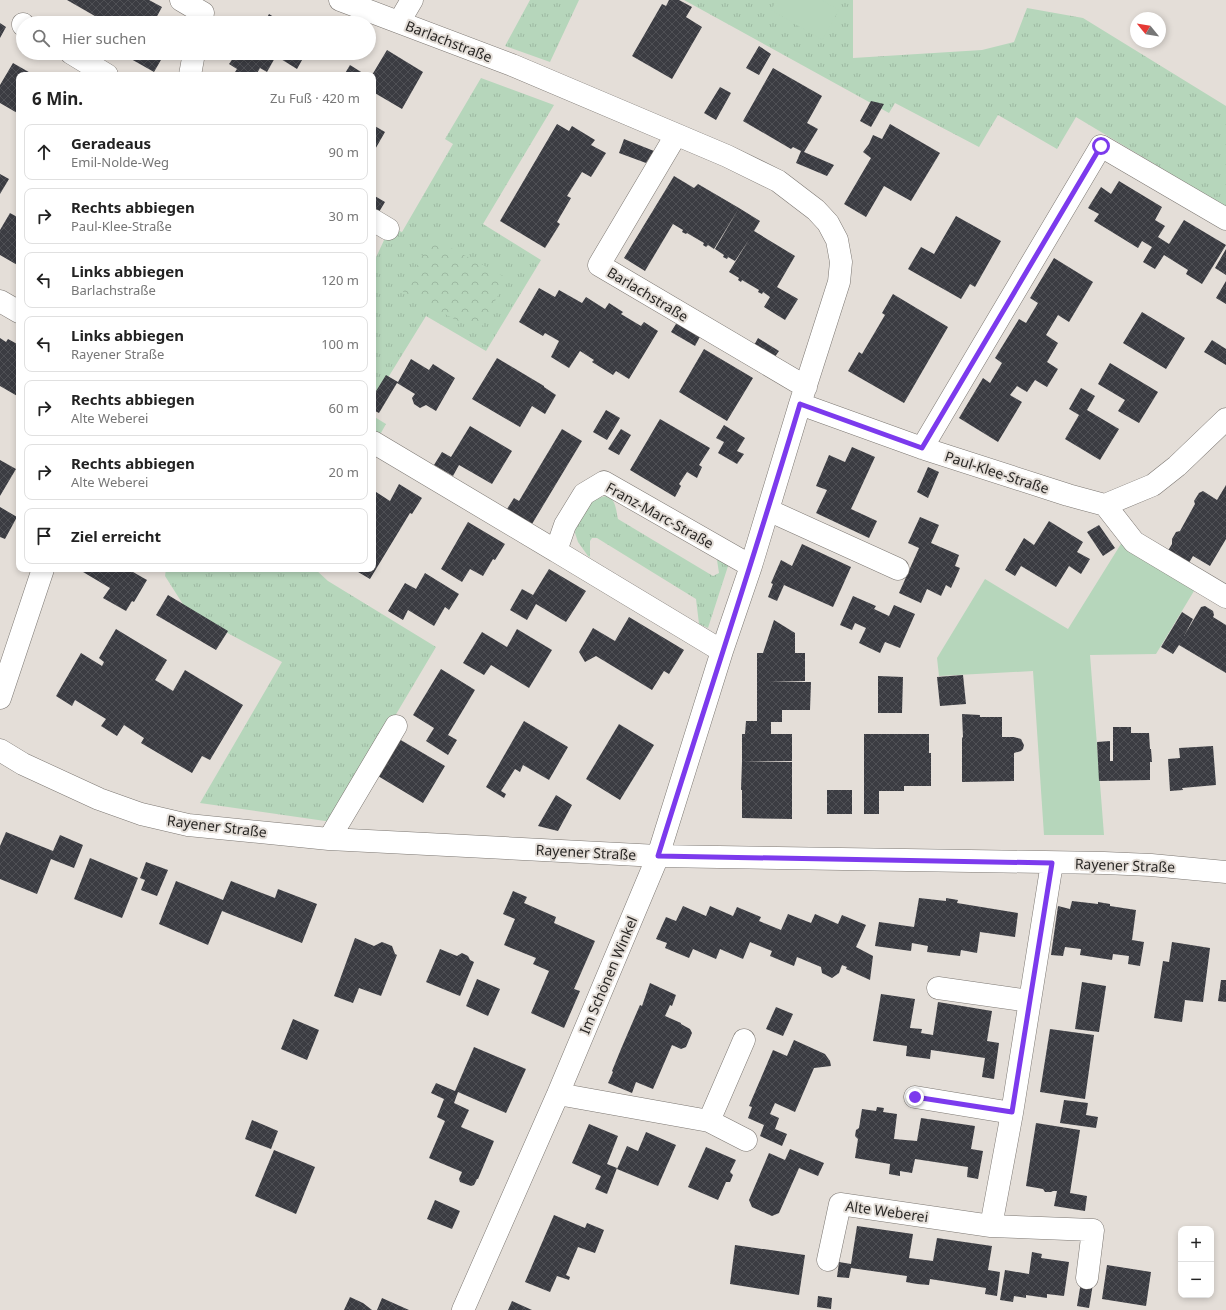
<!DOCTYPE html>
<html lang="de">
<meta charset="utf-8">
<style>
:root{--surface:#fff;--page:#f6f6f6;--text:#222;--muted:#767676;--line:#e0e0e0}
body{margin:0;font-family:"Noto Sans",sans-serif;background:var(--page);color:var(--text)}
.controls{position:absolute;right:12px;bottom:12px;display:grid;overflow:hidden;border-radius:8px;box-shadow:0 2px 6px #0003}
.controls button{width:36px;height:36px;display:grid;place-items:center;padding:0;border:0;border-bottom:1px solid var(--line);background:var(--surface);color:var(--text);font:20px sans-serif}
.compass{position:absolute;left:1130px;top:12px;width:36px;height:36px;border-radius:50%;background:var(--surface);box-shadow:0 2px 6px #0003;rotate:300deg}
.stop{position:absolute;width:12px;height:12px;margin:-9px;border:3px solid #7c3aed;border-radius:50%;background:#fff}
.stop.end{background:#7c3aed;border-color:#fff;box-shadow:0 1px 4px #0008}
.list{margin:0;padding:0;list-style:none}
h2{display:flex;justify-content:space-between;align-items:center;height:52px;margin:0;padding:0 16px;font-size:17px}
h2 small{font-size:13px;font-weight:400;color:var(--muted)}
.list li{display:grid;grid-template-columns:26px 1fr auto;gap:12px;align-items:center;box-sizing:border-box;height:56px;margin:0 8px 8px;padding:0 8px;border:1px solid var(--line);border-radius:8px}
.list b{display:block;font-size:15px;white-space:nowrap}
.list p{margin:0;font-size:13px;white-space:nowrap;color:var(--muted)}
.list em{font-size:13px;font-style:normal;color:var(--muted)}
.icon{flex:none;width:22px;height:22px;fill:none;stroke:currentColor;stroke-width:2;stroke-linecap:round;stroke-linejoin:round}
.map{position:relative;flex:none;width:1226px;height:1310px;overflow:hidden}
.search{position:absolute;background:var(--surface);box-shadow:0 2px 6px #0003;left:16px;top:16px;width:360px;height:44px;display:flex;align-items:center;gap:10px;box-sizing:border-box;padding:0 14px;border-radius:22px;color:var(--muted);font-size:15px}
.panel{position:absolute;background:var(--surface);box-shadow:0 2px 6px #0003;left:16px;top:72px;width:360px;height:500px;border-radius:8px}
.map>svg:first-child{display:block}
.grass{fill:url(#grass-tufts)}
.park{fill:url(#park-crowns)}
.garden{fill:#b6d6bb}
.building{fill:url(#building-cross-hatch)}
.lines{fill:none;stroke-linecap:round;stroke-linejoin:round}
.minor-casing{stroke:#7c7772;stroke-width:23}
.minor{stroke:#fff;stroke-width:22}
.route{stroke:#7c3aed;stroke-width:5}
.labels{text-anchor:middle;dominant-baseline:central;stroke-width:4;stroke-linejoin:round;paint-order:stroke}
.street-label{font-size:14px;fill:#2a2826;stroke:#e4ded8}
</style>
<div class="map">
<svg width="1226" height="1310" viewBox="0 0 1226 1310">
<defs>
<pattern id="grass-tufts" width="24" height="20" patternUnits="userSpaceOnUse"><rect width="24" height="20" fill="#b6d6bb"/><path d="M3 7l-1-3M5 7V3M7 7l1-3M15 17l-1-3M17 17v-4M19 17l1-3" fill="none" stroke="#9db8a1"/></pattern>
<pattern id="park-crowns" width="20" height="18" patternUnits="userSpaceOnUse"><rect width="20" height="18" fill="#b6d6bb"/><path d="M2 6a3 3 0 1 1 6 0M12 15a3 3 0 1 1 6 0" fill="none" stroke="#9db8a1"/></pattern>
<pattern id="building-cross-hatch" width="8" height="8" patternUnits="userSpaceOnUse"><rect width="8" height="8" fill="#3b3c42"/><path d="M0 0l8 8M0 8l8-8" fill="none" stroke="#4f5055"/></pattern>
</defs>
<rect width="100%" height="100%" fill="#e4ded8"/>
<path class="grass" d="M530 0H579L550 62 505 46Z
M684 0H853V58L982 50 1014 42 1027 8 1083 18 1226 106V207L1076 117 1057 149 998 115 979 147 895 103 889 113Z
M481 78 554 105 483 224 541 260 486 351 426 316 373 402V264L385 238 392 228 402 232 453 144 445 139Z
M373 416 386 424 373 447Z
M606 496C616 498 616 511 618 519L713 576 719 573 717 560 721 558 729 563 708 628 699 624 696 599 597 538H592L590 541V557L588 556 578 542 575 533 576 524 588 504 598 498Z
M166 569H315L328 581 436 647 332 822 200 803 282 662 222 630 186 609 165 576Z"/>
<path class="park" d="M432 238 507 278 479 332 403 292Z"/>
<path class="garden" d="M777 0H822L839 10 822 40 771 10Z
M1124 539 1197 586 1156 654 1090 655 1104 835H1044L1033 671 939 676 937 658 985 579 1068 629Z"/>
<path class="building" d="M67 0H149L162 7 155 20 156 23H107Z
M669 0H679L692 7 686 17 702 27 672 79 632 56 662 4 666 6Z
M269 14 284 23H264Z
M0 23 6 27 0 38Z
M759 46 771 54 759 75 746 68Z
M387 50 423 72 402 109 373 92 372 75Z
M135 53H165L154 72 131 59Z
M241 53H306L297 69 276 56 267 72 260 68 256 75H233L237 69 229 64 236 54 239 56Z
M13 63 34 75H19V114L0 103V85Z
M350 65 366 75H344Z
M773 68 822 96 807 123 818 129 804 152 834 165 827 176 796 163 801 151 793 147 791 149 743 121Z
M720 87 731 93 716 120 704 113Z
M871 101 884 104 871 127 860 121Z
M557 124 569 131 572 126 595 140 591 145 606 153 591 177 582 172 567 196 571 198 557 222 560 224 545 248 500 221Z
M890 124 940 153 911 201 884 186 866 217 844 204 871 158 863 152 869 144 873 135 882 139Z
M373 125 385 132 373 153Z
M624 139 654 151 646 163 619 153Z
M0 174 9 179 0 194Z
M674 176 694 188 698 184 739 208 714 249 708 245 706 247 703 245 704 243 687 233 686 234 682 232 683 230 673 224 645 271 624 258Z
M1119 181 1162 207 1155 220 1165 226 1158 237 1169 244 1184 220 1226 245 1202 284 1186 274 1188 270 1164 255 1155 269 1143 262 1152 247 1142 241 1138 248 1094 221 1099 214 1088 208 1101 187 1111 194Z
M373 195 385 202 379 212 373 209Z
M739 208 760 221 754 231 795 256 777 287 798 299 785 320 764 307 770 297 763 292 762 294 758 292 759 290 742 280 741 282 738 280 739 278 729 272 750 238 735 261 728 257 727 259 723 257 724 255 715 249Z
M10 213 19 218V266L0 255V230Z
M956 216 1001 241 975 287 970 284 961 299 908 269 921 247 934 254Z
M1226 249V275L1215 268Z
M1054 258 1093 282 1069 322 1058 315 1046 335 1058 343 1047 362 1058 369 1047 387 1035 380 1027 392 1017 386 1010 395 1022 402 998 442 959 418 983 378 990 383 1002 363 995 358 1019 319 1026 323 1038 303 1030 298Z
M1226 281V304L1216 298Z
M539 288 555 297 559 290 582 303 586 297 605 309 609 303 623 312 621 314 641 326 644 322 658 331 629 379 616 371 613 375 592 362 594 360 580 351 569 368 551 357 559 341 545 333 543 336 519 322Z
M893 294 948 327 904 403 848 371 859 352 862 354 885 315 882 313Z
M1142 312 1185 338 1166 369 1123 343Z
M679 319 702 333 695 346 671 332Z
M0 338 6 342 8 339 19 345V397L0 386Z
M758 338 779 351 772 361 752 349Z
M1212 340 1226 349V365L1204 352Z
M704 349 753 378 727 421 679 392Z
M497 358 544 386V387L556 395 545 414 532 406 520 427 472 399Z
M411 359 429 370 433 364 455 378 436 411 426 405 420 408 414 404 412 398 415 394 397 383 379 413 373 410V396L386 375 398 382Z
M1110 363 1158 392 1139 423 1118 411 1125 400 1098 384Z
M1081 388 1095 396 1087 410 1119 429 1100 460 1065 439 1079 415 1069 409Z
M606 410 620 418 607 440 593 432Z
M660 419 710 448 699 465 702 467 697 478 687 472 679 484 681 486 675 497 630 470Z
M724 425 745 438 737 451 744 454 737 464 718 453 724 442 716 438Z
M470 426 512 451 492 484 459 465 453 476 434 465 442 452 451 457Z
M562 429 582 441 532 524 507 509 514 498 519 501Z
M621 429 631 435 619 455 608 449Z
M852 447 875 457 851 509 877 521 869 538 816 513 827 490 816 486 829 455 845 462Z
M0 460 16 469 0 496Z
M928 467 939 472 928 498 917 492Z
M399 484 422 498 412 514 410 513 370 579 353 569H373V490L390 501Z
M1226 485V539L1210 566 1193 556 1187 566 1166 554 1172 544V539L1176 532 1180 531 1195 504 1194 501 1199 493 1203 491 1217 500Z
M0 507 17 517 5 539 0 537Z
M920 517 939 525 931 543 959 555 955 566 960 568 951 588 946 585 941 596 927 589 921 603 899 593 919 548 908 543Z
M1049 521 1083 542 1077 552 1090 559 1081 574 1069 566 1056 587 1021 566 1015 576 1005 570 1024 538 1034 545Z
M468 522 505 544 495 560 493 559 483 576 470 569 462 582 441 569Z
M1099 525 1115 548 1103 556 1087 532Z
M802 544 851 567 833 607 784 585 777 601 768 597 773 584 771 583 781 560 792 566Z
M85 569H135L133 572 147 580 134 602 132 601 126 611 103 598 110 588 83 572Z
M549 569 586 591 566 622 536 604 527 620 510 610 522 589 533 595Z
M425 573 459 594 449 610 445 607 434 626 408 610 403 620 388 611 405 583 416 589Z
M168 595 228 631 216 650 156 615Z
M853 596 876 606 874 609 889 616 894 605 915 614 900 648 885 642 880 653 859 643 866 628 855 623 852 630 840 625Z
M1205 606 1213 611 1214 615 1213 617 1226 625V673L1179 645 1173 654 1161 647 1182 612 1193 619 1184 636 1201 607Z
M629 617 684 650 669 674 664 671 652 690 596 656 585 662 579 652 593 628 615 641Z
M774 620 795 633V653H805V681L769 682H811L810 710H782V722H771V734H792V761L742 762V734H745L746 721H757V653H763Z
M116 629 167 660 155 680 173 691 185 670 243 705 210 760 202 756 192 773 141 743 144 738 124 725 117 736 101 726 106 719 75 700 72 706 56 696 81 653 102 666 104 662 99 658Z
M517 629 552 650 529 688 491 665 484 675 463 663 482 632 507 647Z
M441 669 475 690 448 735 457 740 448 755 426 741 434 728 413 715Z
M963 675 966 704 940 706 937 677Z
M878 676 903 677 902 713H878Z
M962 714 980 715V717H1002V737H1014L1021 739 1024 745 1023 749 1021 751 1014 753V781L962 782V737L963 738Z
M524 721 568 747 549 780 523 765 520 772 515 769 501 791 506 794 504 798 486 787Z
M619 724 654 745 620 800 586 779Z
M1113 727H1131V733H1149L1150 749H1151L1152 762H1150V780L1099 781 1097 742 1110 741V761H1113Z
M864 734H929V753H931V786H904V791H879V814H864Z
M399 739 445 766 423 803 378 776Z
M1213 746 1216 785 1182 788 1183 790 1170 791 1168 759 1180 758 1179 748Z
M742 762H792V819L742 818V790H758H741Z
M827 790H852V814H827Z
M556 795 572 805 558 831 538 826Z
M6 832 53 851 60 835 83 845 74 868 51 859 37 894 0 879V846Z
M90 858 138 878 122 918 74 899Z
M146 862 168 870 157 896 141 890 145 880 140 878Z
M176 881 223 900 231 881 275 898 278 889 317 904 302 943 222 911 208 945 159 924Z
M513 891 527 897 524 903 556 917 554 923 595 941 574 989 580 991 564 1028 531 1013 549 971 533 964 536 958 504 945 515 919 503 914Z
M919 898 946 901V898L958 900 957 903 1018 913 1015 937 980 932 977 953 961 950 960 956 927 952 928 946 912 943 911 951 875 946 879 922 914 927Z
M1072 901 1098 904V902L1110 904V906L1136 910 1132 940 1144 942 1140 966 1128 964 1129 956 1113 954 1112 960 1080 955 1081 949 1065 947 1063 956 1051 955 1058 906 1070 909Z
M683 906 706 916 710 906 733 916 737 907 761 917 759 921 781 930 788 914 811 923 815 914 838 924 842 915 866 925 856 947 873 956 870 980 846 969 847 967 842 965 839 973 832 978 822 973 821 967 797 957 794 966 770 956 772 951 750 942 743 959 720 949 716 959 693 949 689 958 665 948 667 943 656 939 666 917 676 921Z
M355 938 374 946 382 942 392 946 395 954 397 955 381 996 359 988 353 1003 334 996Z
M1172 942 1210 948 1203 1002 1185 1000 1182 1022 1154 1018 1163 961 1169 962Z
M440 949 457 956 462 953 468 956 470 960 474 962 460 996 426 982Z
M477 979 500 989 488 1016 466 1006Z
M1221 980H1226V1002L1218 1001Z
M1082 982 1106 986 1099 1032 1075 1029Z
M650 983 676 995 672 1006 670 1005 665 1016 681 1023V1024L690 1029 692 1033 686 1047 681 1049 672 1045 653 1089 636 1082 632 1093 608 1083 613 1072 612 1071 621 1049 640 1005 642 1006Z
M881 994 915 999 910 1028 922 1029 921 1033 933 1035 938 1002 992 1011 987 1041 999 1043 994 1079 982 1077 985 1058 931 1050 930 1059 906 1056 907 1046 873 1041Z
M776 1007 793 1014 783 1036 766 1029Z
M293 1019 319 1030 307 1060 281 1049Z
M1050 1029 1094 1035 1085 1099 1040 1092Z
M794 1040 825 1054 830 1061 831 1066 814 1068 795 1112 775 1103 770 1114 779 1118 775 1129 787 1134 782 1146 760 1136 764 1125 748 1118 752 1107 749 1106 773 1050 787 1056Z
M474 1047 526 1069 506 1113 458 1092 454 1103 469 1110 461 1127 494 1141 478 1179H477L474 1185 471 1186 460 1182 459 1179 462 1172 429 1158 445 1121 437 1117 444 1099 431 1093 436 1083 455 1091Z
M1064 1100 1088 1103 1086 1115 1098 1117 1096 1128 1060 1123Z
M877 1107 884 1108 883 1112 897 1114 894 1139 917 1141 921 1118 975 1126 971 1149 983 1151 978 1179 967 1177 968 1167 915 1159 912 1173 900 1171V1176L889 1174 890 1164 855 1158 858 1139 855 1136 856 1130 859 1128 862 1109 876 1111Z
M252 1120 278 1131 271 1149 245 1139Z
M1036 1123 1080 1130 1070 1193 1087 1196 1085 1211 1054 1206 1057 1191H1053L1051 1192H1045L1043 1189 1026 1186Z
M589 1124 618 1136 607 1164 617 1168 607 1194 595 1189 601 1176 572 1163Z
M646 1132 676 1145 658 1186 617 1169 627 1146 638 1151Z
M706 1147 736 1160 730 1172 733 1175 730 1182H726L718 1200 688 1187Z
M790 1149 824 1163 818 1176 799 1168 779 1213 772 1216 752 1207 749 1200 769 1153 785 1160Z
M274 1150 315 1167 296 1214 255 1196Z
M435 1200 460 1211 452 1229 427 1219Z
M554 1215 585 1228 587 1223 604 1230 595 1253 578 1247 566 1275 570 1277 569 1280 557 1276 550 1292 525 1282Z
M857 1226 913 1234 909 1258 933 1261 937 1238 992 1246 988 1270 1000 1272 997 1296 985 1294 986 1288 930 1279 929 1285 917 1284 906 1282 907 1276 851 1268 849 1278 837 1277 839 1262 851 1264Z
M735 1245 805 1255 799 1295 730 1284Z
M1032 1252 1042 1254 1041 1258 1069 1262 1064 1296 1047 1294V1298L1026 1295V1298L1014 1296 1013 1302 1000 1300 1005 1270 1029 1274Z
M1107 1265 1151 1272 1146 1306 1102 1299Z
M1081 1282 1093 1284 1089 1308 1077 1306Z
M818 1296 832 1298 831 1309 817 1307Z
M350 1297 363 1303 372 1310H344Z
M382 1298 409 1310H377Z
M512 1301 532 1310H508Z"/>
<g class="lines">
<defs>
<path id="minor" d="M181 0 203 13
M340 0 512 65 727 156 778 181 816 210 828 223 837 240 841 262 839 282 800 404 751 566 722 651 658 856 558 1094 463 1310
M399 22 412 0
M23 24V25
M71 53 107 75
M190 75 194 53
M676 135 599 265 806 387
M373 220 388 229
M0 301 19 312
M800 404 922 448 1068 495 1105 505 1153 485 1177 466 1226 419
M373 442 556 551
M922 448 1101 146 1226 219
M1105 505 1134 542 1226 597
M768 510 898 569
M722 651 556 551 565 525 584 494 604 482 751 566
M0 698 43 569
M0 750 23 764 99 799 141 814 188 825 329 839 658 856 1104 863 1151 865 1226 872
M329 839 396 726
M938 988 1030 1001
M558 1094 709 1121 746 1140
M915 1097 1012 1113
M709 1121 744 1040
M991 1226 1093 1230 1087 1278
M828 1260 840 1204 991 1226 1012 1113 1052 863"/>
</defs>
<use href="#minor" class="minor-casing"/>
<use href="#minor" class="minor"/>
</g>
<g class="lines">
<path class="route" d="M915 1097 1012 1112 1052 863 658 856C705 705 755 555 800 404L922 448 1101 146"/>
</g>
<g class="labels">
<g class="street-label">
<text transform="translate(449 41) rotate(21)">Barlachstraße</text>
<text transform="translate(648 294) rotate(31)">Barlachstraße</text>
<text transform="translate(997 472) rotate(18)">Paul-Klee-Straße</text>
<text transform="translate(660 515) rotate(29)">Franz-Marc-Straße</text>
<text transform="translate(217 826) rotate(7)">Rayener Straße</text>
<text transform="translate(586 852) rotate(3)">Rayener Straße</text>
<text transform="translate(1125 865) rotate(2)">Rayener Straße</text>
<text transform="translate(608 975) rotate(-67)">Im Schönen Winkel</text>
<text transform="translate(887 1211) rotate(8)">Alte Weberei</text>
</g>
</g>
</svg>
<div class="controls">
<button>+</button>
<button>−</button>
</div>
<svg class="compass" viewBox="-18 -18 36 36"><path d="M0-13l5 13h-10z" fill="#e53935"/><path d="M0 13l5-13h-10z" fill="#767676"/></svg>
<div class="stop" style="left:1101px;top:146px"></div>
<div class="stop end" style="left:915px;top:1097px"></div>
<div class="search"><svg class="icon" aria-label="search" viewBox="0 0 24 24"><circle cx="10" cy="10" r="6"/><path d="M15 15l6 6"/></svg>Hier suchen</div>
<section class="panel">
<h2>6 Min.<small>Zu Fuß · 420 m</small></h2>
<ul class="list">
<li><svg class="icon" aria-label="ahead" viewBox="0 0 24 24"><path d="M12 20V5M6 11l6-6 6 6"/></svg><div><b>Geradeaus</b><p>Emil-Nolde-Weg</p></div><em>90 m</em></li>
<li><svg class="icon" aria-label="right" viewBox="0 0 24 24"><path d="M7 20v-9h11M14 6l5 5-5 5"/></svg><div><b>Rechts abbiegen</b><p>Paul-Klee-Straße</p></div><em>30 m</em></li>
<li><svg class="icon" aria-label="left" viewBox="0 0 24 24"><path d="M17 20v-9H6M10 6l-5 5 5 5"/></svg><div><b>Links abbiegen</b><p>Barlachstraße</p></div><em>120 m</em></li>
<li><svg class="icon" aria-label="left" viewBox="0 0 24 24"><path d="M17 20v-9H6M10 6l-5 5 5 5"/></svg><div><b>Links abbiegen</b><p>Rayener Straße</p></div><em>100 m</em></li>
<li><svg class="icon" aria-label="right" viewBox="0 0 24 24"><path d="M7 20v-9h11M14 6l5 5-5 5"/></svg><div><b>Rechts abbiegen</b><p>Alte Weberei</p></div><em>60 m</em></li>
<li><svg class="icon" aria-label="right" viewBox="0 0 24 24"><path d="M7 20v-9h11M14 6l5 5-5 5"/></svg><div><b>Rechts abbiegen</b><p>Alte Weberei</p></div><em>20 m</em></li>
<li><svg class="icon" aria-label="arrive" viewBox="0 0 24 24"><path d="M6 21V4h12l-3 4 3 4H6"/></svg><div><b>Ziel erreicht</b></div></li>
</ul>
</section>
</div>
